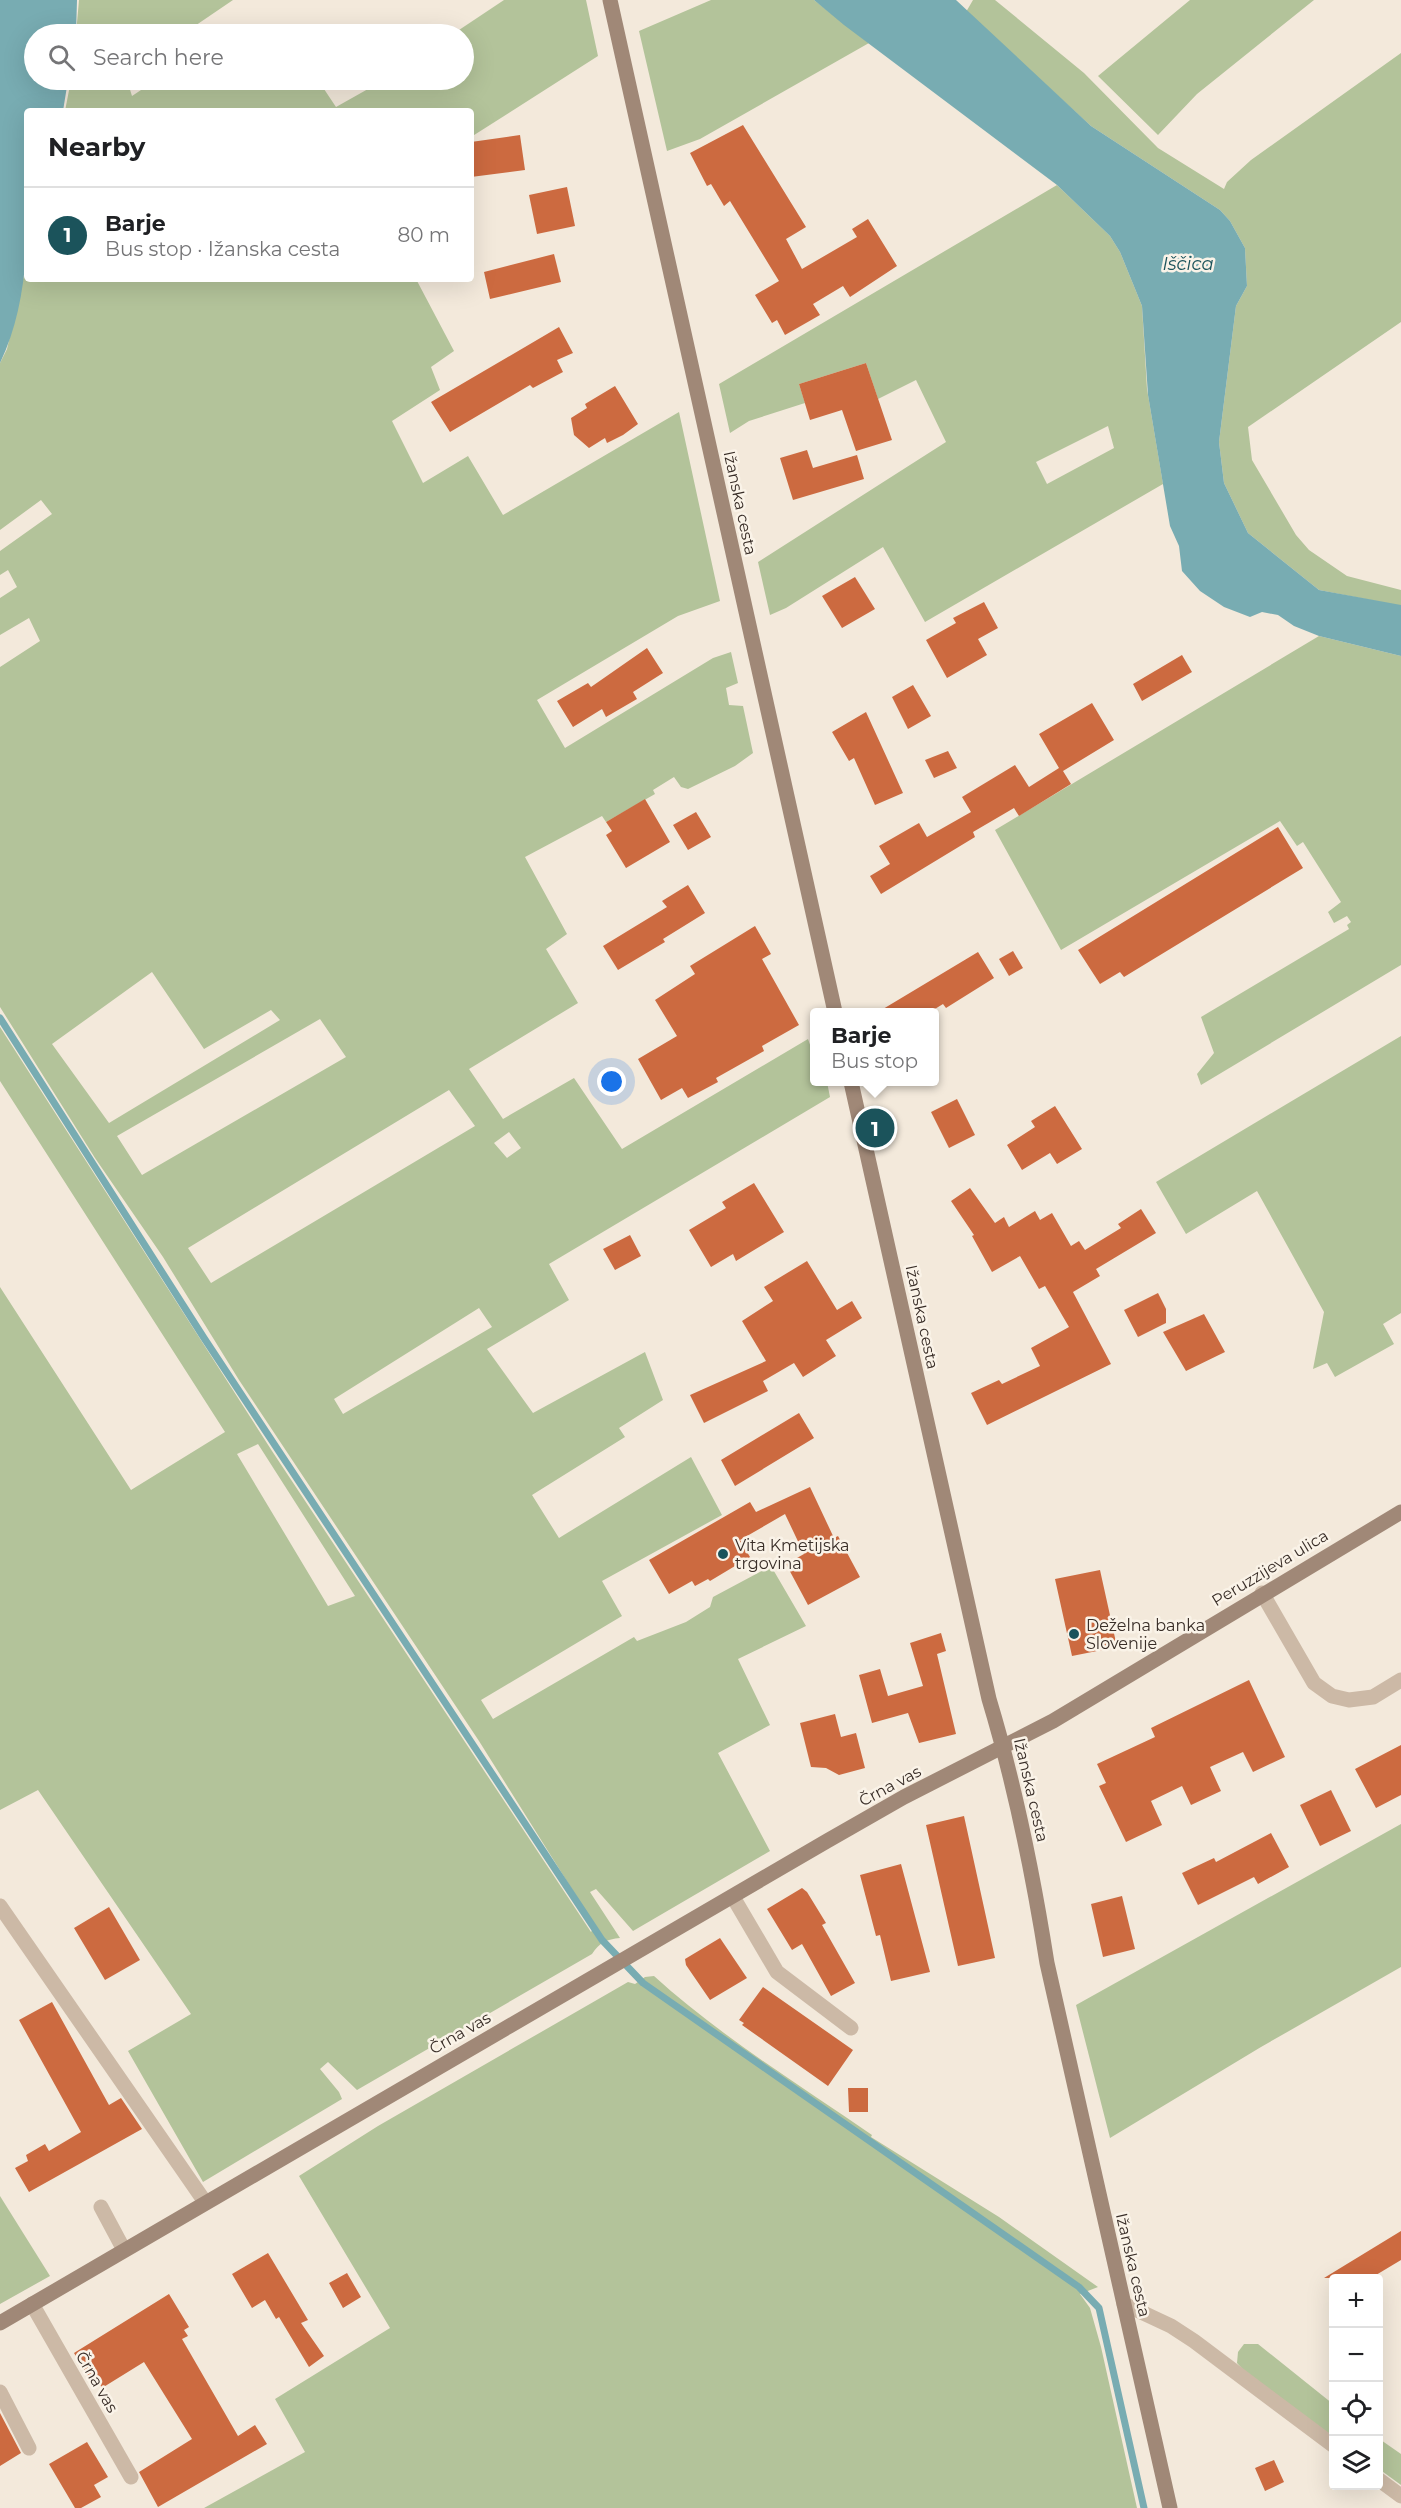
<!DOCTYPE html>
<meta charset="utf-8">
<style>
:root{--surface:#fff;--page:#f2f2f2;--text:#202124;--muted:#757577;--line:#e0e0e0;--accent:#1b535b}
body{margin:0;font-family:Montserrat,sans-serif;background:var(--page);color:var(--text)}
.controls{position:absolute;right:18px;bottom:18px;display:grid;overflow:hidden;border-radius:6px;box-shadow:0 6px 24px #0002}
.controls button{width:54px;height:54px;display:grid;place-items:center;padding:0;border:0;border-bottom:2px solid var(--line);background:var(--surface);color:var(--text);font:30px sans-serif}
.you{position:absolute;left:612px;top:1082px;width:21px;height:21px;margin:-15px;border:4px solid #fff;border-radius:50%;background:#1a73e8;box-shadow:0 0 0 9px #1a73e833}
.badge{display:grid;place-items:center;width:39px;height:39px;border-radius:50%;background:var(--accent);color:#fff;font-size:20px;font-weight:700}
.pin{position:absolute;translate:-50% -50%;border:3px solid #fff;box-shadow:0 2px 6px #0006}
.popup{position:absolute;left:810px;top:1008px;width:129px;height:78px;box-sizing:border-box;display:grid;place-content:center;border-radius:6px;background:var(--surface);filter:drop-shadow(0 2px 4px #0005);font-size:20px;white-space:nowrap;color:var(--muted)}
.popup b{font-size:22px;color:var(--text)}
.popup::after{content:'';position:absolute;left:50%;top:100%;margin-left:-12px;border:12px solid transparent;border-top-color:var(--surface)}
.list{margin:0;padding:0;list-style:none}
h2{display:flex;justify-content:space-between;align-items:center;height:78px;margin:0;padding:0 24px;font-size:26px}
h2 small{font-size:20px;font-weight:400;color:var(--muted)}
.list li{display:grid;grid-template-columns:39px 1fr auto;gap:18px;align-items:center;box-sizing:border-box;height:96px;padding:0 24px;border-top:2px solid var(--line)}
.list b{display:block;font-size:22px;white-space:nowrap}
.list p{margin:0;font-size:20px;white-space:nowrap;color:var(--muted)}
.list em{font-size:20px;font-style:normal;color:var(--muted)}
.icon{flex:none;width:33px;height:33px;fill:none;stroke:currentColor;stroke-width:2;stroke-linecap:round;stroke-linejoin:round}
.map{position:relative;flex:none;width:1401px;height:2508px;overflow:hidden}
.search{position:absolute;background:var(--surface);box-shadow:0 6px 24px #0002;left:24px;top:24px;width:450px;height:66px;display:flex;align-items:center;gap:15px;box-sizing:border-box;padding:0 21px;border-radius:33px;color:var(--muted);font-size:22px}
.panel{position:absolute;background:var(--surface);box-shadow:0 6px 24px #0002;left:24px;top:108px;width:450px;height:174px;border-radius:6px}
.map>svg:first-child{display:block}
.green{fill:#b3c39a;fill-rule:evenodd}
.water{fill:#78acb2}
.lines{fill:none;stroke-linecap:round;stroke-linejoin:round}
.stream{stroke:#78acb2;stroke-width:7}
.building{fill:#cc6a40}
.street{stroke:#ccb9a6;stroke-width:15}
.secondary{stroke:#a08877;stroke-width:15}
.poi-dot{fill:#1b535b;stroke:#faf3e8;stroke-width:2}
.labels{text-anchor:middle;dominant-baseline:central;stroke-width:5;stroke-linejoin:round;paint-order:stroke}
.street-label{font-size:16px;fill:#382d27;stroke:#faf3e8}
.poi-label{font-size:16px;fill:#382d27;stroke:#faf3e8;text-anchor:start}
.water-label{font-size:18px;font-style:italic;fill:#1b535b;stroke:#faf3e8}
</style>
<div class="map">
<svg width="1401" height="2508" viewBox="0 0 1401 2508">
<rect width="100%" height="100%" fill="#f3e9db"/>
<path class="green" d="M79 0H233L183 34H76Z
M504 0H586L598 56 471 137V111H65L71 80H127L132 96 156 80H318L336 107 384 80H464V34H453Z
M711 0H814L869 43 700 139 667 151 639 31Z
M973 0H995L1084 73 1158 148 1224 189 1227 182 1251 160 1401 53V322L1248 427 1252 460 1296 535 1309 550 1347 576 1401 590V606L1319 590 1248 533 1224 483 1219 442 1236 306 1247 286 1245 248 1230 221 1220 210 1091 126 966 12Z
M1190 0H1314L1197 94 1158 135 1098 76Z
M1057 185 1110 236 1120 252 1142 306 1147 389 1163 484 925 622 883 547 786 608 770 615 758 562 946 442 916 380 878 399 866 363 799 384 805 403 749 421 730 433 719 384ZM1108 426 1114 448 1047 484 1036 462Z
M27 262V279H416L454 351 431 367 440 390 392 421 423 483 468 456 503 515 679 412 720 601 678 616 537 700 565 748 713 658 731 652 738 683 726 688 729 705 743 706 753 753 735 766 688 789 681 787 674 777 653 790 655 794 606 822 602 816 525 857 567 934 546 949 578 1003 469 1069 503 1119 574 1078 622 1149 808 1039 815 1059V1082H827L830 1097 549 1264 569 1300 487 1349 533 1413 645 1352 663 1400 619 1428 625 1437 532 1495 559 1538 691 1457 722 1515 602 1581 622 1616 481 1700 493 1719 634 1637 637 1641 686 1622 710 1607 713 1597 771 1566 806 1626 738 1659 770 1725 718 1753 770 1851 633 1931 596 1889 590 1892 620 1938C607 1939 599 1943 592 1954L357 2090 328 2062 320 2069 339 2092 342 2099 203 2182 128 2051 191 2014 38 1790 0 1810V1287L131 1490 225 1432 0 1081V1027L272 1451 591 1932 595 1926 479 1741 239 1380 163 1257 95 1158 0 1007V667L40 641 29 618 0 635V598L17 587 8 570 0 575V551L52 514 41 500 0 530V363L7 349ZM152 972 204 1049 271 1010 280 1020 109 1123 52 1044ZM320 1019 346 1057 142 1175 117 1136ZM449 1090 475 1126 211 1283 188 1248ZM509 1132 521 1148 507 1158 494 1143ZM479 1308 492 1327 343 1414 334 1399ZM258 1444 355 1596 328 1606 237 1454Z
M1319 636 1401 656V965L1201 1085 1197 1074 1214 1053 1201 1017 1349 929 1347 925 1351 922 1347 916 1334 923 1328 912 1341 902 1303 842 1297 846 1280 821 1061 950 995 830Z
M1401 1036V1313L1383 1324 1394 1344 1335 1377 1327 1363 1313 1369 1324 1312 1257 1191 1186 1234 1156 1182Z
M1401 1824V1967L1261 2047 1110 2138 1076 2005Z
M654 1976C720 2036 798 2084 872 2135L871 2137 999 2217 1098 2287 1080 2294 1090 2308 1101 2347 1137 2508H204L305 2452 275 2399 390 2328 299 2176 378 2126 628 1982 635 1984 645 1977Z
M0 2196 50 2276 0 2304Z
M1244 2344H1258L1333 2404V2438L1248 2375 1237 2363 1238 2352Z
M1378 2438 1401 2454V2485L1379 2469Z"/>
<path class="water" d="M0 0H77L76 34H34V80H68L63 111H27C27 192 36 289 0 363Z
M814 0H956L1091 126 1220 210 1230 221 1245 248 1247 286 1236 306 1219 442 1224 483 1248 533 1319 590 1401 605V656L1319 636 1294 626 1278 615 1262 612 1250 617 1224 607 1200 591 1182 571 1179 546 1170 526 1148 395 1142 306 1120 252 1110 236 1057 185 844 25Z"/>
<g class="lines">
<path class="stream" d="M0 1018 204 1338 602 1940 643 1983 1079 2287 1099 2308 1144 2508"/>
</g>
<path class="building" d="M743 125 806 227 786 239 802 269 857 237 852 229 868 219 897 266 850 297 843 286 813 304 820 315 785 335 777 320 772 323 755 295 779 281 730 201 724 206 711 184 707 186 690 153Z
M520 135 525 170 471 177V142Z
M567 187 575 226 537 234 529 195Z
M554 254 561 282 490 299 484 272Z
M559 327 573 353 557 360 563 372 533 388 530 385 450 432 431 402Z
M866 363 892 440 856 451 842 410 810 420 799 384Z
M615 386 638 424 623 435 607 443 605 438 589 448 574 435 571 418 587 408 585 404Z
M807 450 813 468 857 455 864 479 793 500 780 458Z
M855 577 875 609 842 628 822 596Z
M984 602 998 628 978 639 987 655 947 678 926 640 956 623 953 618Z
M647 648 663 673 633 692 637 699 606 717 602 709 573 727 557 701 588 683 591 687Z
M1182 655 1192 672 1142 701 1133 684Z
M913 685 931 716 908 729 892 697Z
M1092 703 1114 740 1063 771 1071 784 1019 816 1014 808 973 832 975 837 881 894 870 876 890 864 879 846 919 823 927 837 971 812 962 797 1015 765 1029 787 1059 768 1039 734Z
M866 712 903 793 875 805 854 758 849 761 832 732Z
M948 751 957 768 934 778 925 760Z
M645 799 670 842 626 868 606 835 612 831 606 822Z
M696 812 711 837 688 850 673 825Z
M1278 827 1303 868 1124 977 1120 972 1100 984 1078 950Z
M688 885 705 913 663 939 665 942 618 970 603 946 667 907 662 901Z
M755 926 771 954 762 959 799 1025 762 1046 764 1051 716 1078 718 1082 688 1098 682 1088 661 1100 638 1059 677 1036 655 1000 695 974 690 966Z
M1013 951 1023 968 1009 976 999 959Z
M978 952 994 978 946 1008 943 1004 930 1012H878Z
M957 1099 975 1135 949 1148 931 1112Z
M1055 1106 1082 1149 1057 1164 1050 1153 1022 1170 1007 1145 1035 1127 1031 1121Z
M754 1183 784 1232 736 1261 733 1254 711 1267 689 1230 726 1208 722 1202Z
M970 1188 995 1223 1004 1217 1009 1227 1035 1211 1040 1220 1052 1213 1071 1246 1079 1241 1085 1250 1121 1228 1118 1224 1141 1209 1156 1233 1096 1269 1100 1276 1073 1292 1111 1364 987 1425 971 1393 999 1380 1002 1384 1040 1366 1031 1348 1069 1327 1045 1286 1039 1289 1020 1256 992 1272 972 1236 974 1235 951 1201Z
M630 1235 641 1256 615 1270 603 1249Z
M807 1261 837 1310 852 1301 862 1318 826 1340 836 1356 803 1377 794 1363 763 1381 768 1391 704 1423 690 1395 766 1361 742 1321 773 1301 764 1287Z
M1158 1293 1166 1309V1323L1138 1337 1124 1310Z
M1204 1314 1225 1352 1186 1371 1163 1332Z
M799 1413 814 1438 735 1486 721 1460Z
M810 1487 834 1538 838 1536 860 1577 808 1605 786 1564 804 1554 785 1514 740 1540 750 1557 710 1581 708 1579 695 1586 692 1581 669 1594 649 1560 750 1502 756 1512Z
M1100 1570 1117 1647 1072 1656 1055 1579Z
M941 1633 946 1651 937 1654 956 1734 919 1743 908 1713 872 1723 859 1675 880 1669 888 1696 923 1686 910 1643Z
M1249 1680 1285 1757 1253 1772 1243 1752 1210 1767 1221 1791 1191 1805 1182 1786 1151 1801 1162 1825 1126 1842 1099 1786 1106 1783 1097 1764 1155 1737 1151 1728Z
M835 1714 841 1737 856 1733 865 1768 839 1775 826 1768 811 1767 800 1723Z
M1401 1745V1795L1376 1808 1355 1769Z
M1331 1790 1351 1831 1320 1846 1300 1805Z
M964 1816 995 1958 958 1966 926 1825Z
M1271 1833 1289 1867 1258 1884 1254 1877 1198 1905 1182 1873 1214 1858 1216 1862Z
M901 1864 930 1972 891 1981 880 1935 876 1936 860 1875Z
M802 1888 807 1892 826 1923 822 1925 855 1983 831 1996 802 1944 792 1950 767 1909Z
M1122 1896 1135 1949 1103 1957 1091 1904Z
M109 1907 140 1960 105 1980 74 1928Z
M720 1938 747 1978 710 2000 686 1965 685 1959Z
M763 1987 853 2050 828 2086 742 2025 744 2023 739 2020Z
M52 2002 109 2105 121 2098 142 2129 29 2192 15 2168 28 2161 26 2155 45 2144 49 2151 81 2132 19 2020Z
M848 2088H868V2112H849Z
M1401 2231V2260L1371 2278H1324Z
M268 2253 308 2320 301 2323 324 2356 309 2367 279 2317 276 2319 265 2300 252 2308 232 2274Z
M347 2273 361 2297 343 2308 329 2283Z
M169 2294 189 2327 184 2330 188 2336 182 2339 238 2436 255 2425 267 2444 158 2507 139 2472 192 2439 144 2362 102 2388 98 2381 93 2384 74 2353Z
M0 2413 21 2453 0 2466Z
M87 2442 108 2477 94 2485 101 2497 81 2508H75L49 2464Z
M1274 2460 1284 2482 1265 2491 1255 2468Z"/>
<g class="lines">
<path class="street" d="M1262 1593 1314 1683 1332 1696 1349 1700 1373 1697 1401 1680
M733 1897 777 1972 851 2028
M0 1906 205 2202
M101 2207 124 2250
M32 2304 131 2477
M1124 2304 1171 2326 1194 2341 1334 2446
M0 2392 29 2448
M1378 2479 1401 2496"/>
<path class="secondary" d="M610 0 835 1012
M851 1082 989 1699C1015 1785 1033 1874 1047 1963L1170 2508
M0 2323 827 1841 904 1797 1053 1721 1401 1512"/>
</g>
<g class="poi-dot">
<circle cx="723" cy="1554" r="6"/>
<circle cx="1074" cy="1634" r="6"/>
</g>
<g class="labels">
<g class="street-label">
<text transform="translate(740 503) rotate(78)">Ižanska cesta</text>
<text transform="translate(922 1317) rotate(78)">Ižanska cesta</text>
<text transform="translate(1270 1568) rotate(-31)">Peruzzijeva ulica</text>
<text transform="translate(890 1786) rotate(-28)">Črna vas</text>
<text transform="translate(1031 1790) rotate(77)">Ižanska cesta</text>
<text transform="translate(460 2033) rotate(-30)">Črna vas</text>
<text transform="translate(1133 2265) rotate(77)">Ižanska cesta</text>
<text transform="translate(97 2382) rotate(60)">Črna vas</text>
</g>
<g class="poi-label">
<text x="735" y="1545">Vita Kmetijska<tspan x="735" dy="18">trgovina</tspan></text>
<text x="1086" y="1625">Deželna banka<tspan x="1086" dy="18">Slovenije</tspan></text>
</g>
<g class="water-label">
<text x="1188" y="264">Iščica</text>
</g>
</g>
</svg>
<div class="controls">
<button>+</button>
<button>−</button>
<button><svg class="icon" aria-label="locate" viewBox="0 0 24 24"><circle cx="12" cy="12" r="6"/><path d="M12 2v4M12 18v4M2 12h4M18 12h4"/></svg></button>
<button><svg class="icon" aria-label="layers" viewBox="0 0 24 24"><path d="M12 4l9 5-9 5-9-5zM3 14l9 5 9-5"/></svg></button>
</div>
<div class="you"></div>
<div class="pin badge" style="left:875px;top:1128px">1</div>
<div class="popup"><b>Barje</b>Bus stop</div>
<div class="search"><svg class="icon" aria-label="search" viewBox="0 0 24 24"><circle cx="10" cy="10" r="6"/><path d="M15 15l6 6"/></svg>Search here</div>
<section class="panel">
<h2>Nearby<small></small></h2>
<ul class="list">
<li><span class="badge">1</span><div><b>Barje</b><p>Bus stop · Ižanska cesta</p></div><em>80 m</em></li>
</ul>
</section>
</div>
